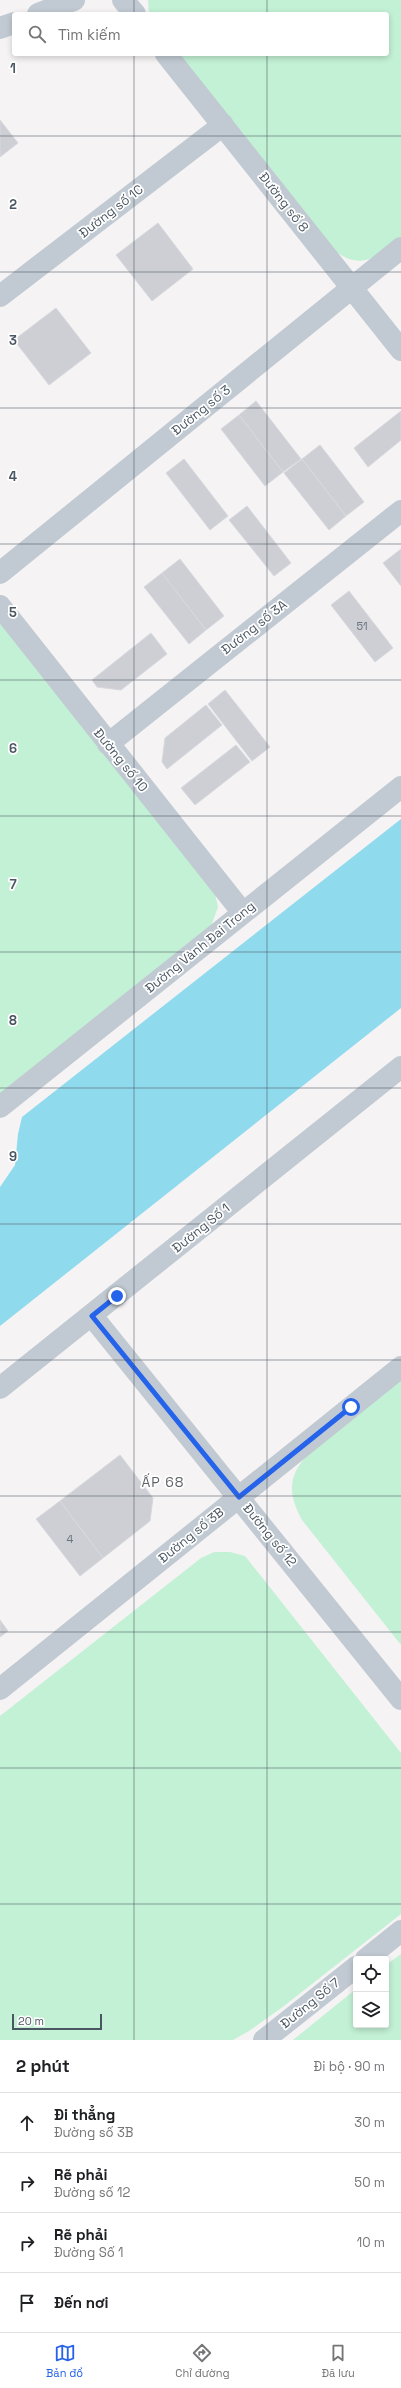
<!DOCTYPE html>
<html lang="vi">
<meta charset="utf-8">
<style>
:root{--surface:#fff;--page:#f2f2f2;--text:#202124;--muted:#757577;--line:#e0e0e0;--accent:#2563eb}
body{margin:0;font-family:"Space Grotesk",sans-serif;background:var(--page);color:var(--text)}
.controls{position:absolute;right:12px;bottom:12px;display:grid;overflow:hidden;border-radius:4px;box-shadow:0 2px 6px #0003}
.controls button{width:36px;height:36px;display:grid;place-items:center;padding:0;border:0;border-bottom:1px solid var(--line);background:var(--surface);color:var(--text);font:20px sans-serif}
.scale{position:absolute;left:12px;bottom:10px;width:90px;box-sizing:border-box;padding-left:4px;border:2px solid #4a5661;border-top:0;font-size:11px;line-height:14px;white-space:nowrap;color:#4a5661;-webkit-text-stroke:3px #fff;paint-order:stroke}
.stop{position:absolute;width:12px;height:12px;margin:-9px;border:3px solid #2563eb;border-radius:50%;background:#fff}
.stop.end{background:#2563eb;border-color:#fff;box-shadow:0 1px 4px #0008}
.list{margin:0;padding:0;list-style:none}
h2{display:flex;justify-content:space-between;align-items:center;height:52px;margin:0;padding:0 16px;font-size:17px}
h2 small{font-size:13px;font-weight:400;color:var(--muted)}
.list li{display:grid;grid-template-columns:26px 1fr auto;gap:12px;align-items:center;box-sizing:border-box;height:60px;padding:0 16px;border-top:1px solid var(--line)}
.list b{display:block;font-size:15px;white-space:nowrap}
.list p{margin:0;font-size:13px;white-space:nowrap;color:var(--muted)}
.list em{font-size:13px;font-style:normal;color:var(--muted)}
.icon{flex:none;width:22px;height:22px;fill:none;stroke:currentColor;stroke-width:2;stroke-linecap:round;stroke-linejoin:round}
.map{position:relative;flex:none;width:401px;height:2040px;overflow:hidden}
.search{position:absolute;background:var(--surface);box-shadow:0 2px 6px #0003;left:12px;right:12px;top:12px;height:44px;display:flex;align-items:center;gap:10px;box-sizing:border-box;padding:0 14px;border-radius:4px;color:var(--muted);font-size:15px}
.sheet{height:292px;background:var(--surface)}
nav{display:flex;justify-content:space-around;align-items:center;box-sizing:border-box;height:56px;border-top:1px solid var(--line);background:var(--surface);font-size:11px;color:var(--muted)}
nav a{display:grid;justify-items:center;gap:2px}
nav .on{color:var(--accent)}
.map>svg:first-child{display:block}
.green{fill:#c3f1d5}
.water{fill:#90daee}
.building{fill:#cdcfd5;stroke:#d7d9de}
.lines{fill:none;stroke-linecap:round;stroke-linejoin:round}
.street{stroke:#c1cad2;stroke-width:22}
.route{stroke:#2563eb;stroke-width:5}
.grid{fill:none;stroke:#4a5661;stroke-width:1;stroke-opacity:0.55}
.labels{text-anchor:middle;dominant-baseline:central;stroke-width:3.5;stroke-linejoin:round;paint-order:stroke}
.number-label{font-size:11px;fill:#6b747e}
.street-label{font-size:13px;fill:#4a5661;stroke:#fff}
.neighbourhood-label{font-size:14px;letter-spacing:1px;fill:#5f6368;stroke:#fff}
.grid-label{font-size:13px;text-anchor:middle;font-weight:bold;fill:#4a5661;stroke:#fff;stroke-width:3.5;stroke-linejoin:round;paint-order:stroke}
</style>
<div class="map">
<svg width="401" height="2040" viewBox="0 0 401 2040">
<rect width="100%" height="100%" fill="#f5f3f3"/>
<path class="green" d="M148 0H401V237C378 255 363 272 335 251L178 54H387V14H149Z
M0 616 214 889 218 907 211 926 0 1096Z
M401 1380V1645L302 1520C287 1492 288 1475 310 1452Z
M214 1552H230L245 1556 401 1753V1914L284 2006 249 2031 233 2040H0V1716L201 1558Z
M401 1954V2040H293L356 1989V2025H386V1965Z"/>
<path class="water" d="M401 819V1008L0 1326V1187L15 1165 18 1134 22 1117Z"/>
<path class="building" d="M0 120 18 143 0 157Z
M158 223 193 269 152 301 116 255Z
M56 308 91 353 49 385 14 340Z
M256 401 301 459 283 472 239 415Z
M401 411V440L368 467 354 448Z
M239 415 283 472 265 486 221 429Z
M320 445 364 502 346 516 302 459Z
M184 459 228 516 210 530 166 473Z
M302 459 346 516 329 530 284 473Z
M247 506 291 563 274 576 229 520Z
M401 549V586L383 563Z
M180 559 224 616 206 630 162 573Z
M162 573 206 630 189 644 144 587Z
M349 591 393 648 375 662 331 605Z
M151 633 167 654 121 690 97 687 92 680Z
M225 690 270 747 252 761 208 704Z
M206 705 222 725 167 769 162 762 165 738Z
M236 745 250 762 195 805 181 788Z
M120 1455 153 1498 150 1521 103 1558 60 1501Z
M60 1501 103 1558 80 1576 36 1519Z
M0 1620 8 1631 0 1637Z"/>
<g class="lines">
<path class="street" d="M123 0 135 14
M38 14 74 0
M0 28 14 23
M166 54 401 350
M0 296 223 125
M0 573 401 248
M0 606 243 913
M108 744 401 511
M0 1107 401 787
M92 1316 401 1699
M0 1388 401 1067
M0 1689 401 1367
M366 1959 401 1931
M264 2040 356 1967"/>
</g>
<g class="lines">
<path class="route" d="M117 1296 92 1316 239 1497 351 1407"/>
</g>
<path class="grid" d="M134 0V14M267 0V14M134 54V2040M267 54V2040M0 136H401M0 272H401M0 408H401M0 544H401M0 680H401M0 816H401M0 952H401M0 1088H401M0 1224H401M0 1360H401M0 1496H401M0 1632H401M0 1768H401M0 1904H401"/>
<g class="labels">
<g class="number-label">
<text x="362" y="626">51</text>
<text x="70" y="1539">4</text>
</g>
<g class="street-label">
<text transform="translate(284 202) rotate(52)">Đường số 8</text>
<text transform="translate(111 211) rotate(-38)">Đường số 1C</text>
<text transform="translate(201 410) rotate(-39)">Đường số 3</text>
<text transform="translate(254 627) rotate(-38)">Đường số 3A</text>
<text transform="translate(121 760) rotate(51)">Đường số 10</text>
<text transform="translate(200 947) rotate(-39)">Đường Vành Đai Trong</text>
<text transform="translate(201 1228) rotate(-39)">Đường Số 1</text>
<text transform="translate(191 1535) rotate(-39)">Đường số 3B</text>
<text transform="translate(270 1535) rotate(51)">Đường số 12</text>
<text transform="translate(310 2003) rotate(-39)">Đường Số 7</text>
</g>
<g class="neighbourhood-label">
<text x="163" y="1482">ẤP 68</text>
</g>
</g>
<g class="grid-label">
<text x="13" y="73">1</text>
<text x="13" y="209">2</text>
<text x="13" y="345">3</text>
<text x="13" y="481">4</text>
<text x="13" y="617">5</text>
<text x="13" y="753">6</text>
<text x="13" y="889">7</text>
<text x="13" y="1025">8</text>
<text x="13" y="1161">9</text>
</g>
</svg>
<div class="controls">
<button><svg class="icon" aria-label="locate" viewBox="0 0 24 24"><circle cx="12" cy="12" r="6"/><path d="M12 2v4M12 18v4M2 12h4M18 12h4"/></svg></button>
<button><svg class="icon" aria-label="layers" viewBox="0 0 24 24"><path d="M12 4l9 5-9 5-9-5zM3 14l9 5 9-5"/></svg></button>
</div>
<div class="scale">20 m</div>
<div class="stop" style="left:351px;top:1407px"></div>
<div class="stop end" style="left:117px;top:1296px"></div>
<div class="search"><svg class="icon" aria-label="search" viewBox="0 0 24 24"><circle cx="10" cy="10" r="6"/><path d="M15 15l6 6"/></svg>Tìm kiếm</div>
</div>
<section class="sheet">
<h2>2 phút<small>Đi bộ · 90 m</small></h2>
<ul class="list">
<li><svg class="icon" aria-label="ahead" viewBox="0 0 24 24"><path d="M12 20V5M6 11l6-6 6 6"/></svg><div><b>Đi thẳng</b><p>Đường số 3B</p></div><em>30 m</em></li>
<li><svg class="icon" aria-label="right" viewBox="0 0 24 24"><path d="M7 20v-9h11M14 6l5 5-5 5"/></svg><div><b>Rẽ phải</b><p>Đường số 12</p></div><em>50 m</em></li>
<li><svg class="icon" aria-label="right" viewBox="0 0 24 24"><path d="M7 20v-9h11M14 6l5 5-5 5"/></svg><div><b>Rẽ phải</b><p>Đường Số 1</p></div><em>10 m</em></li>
<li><svg class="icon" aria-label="arrive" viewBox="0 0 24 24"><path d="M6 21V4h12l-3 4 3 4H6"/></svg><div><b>Đến nơi</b></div></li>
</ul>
</section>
<nav>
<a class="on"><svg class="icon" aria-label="map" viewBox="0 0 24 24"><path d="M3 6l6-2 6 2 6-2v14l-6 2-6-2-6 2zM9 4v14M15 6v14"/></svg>Bản đồ</a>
<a><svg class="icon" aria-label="directions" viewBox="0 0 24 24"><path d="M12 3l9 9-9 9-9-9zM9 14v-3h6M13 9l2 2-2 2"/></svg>Chỉ đường</a>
<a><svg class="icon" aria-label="saved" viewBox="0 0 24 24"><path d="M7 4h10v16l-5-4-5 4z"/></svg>Đã lưu</a>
</nav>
